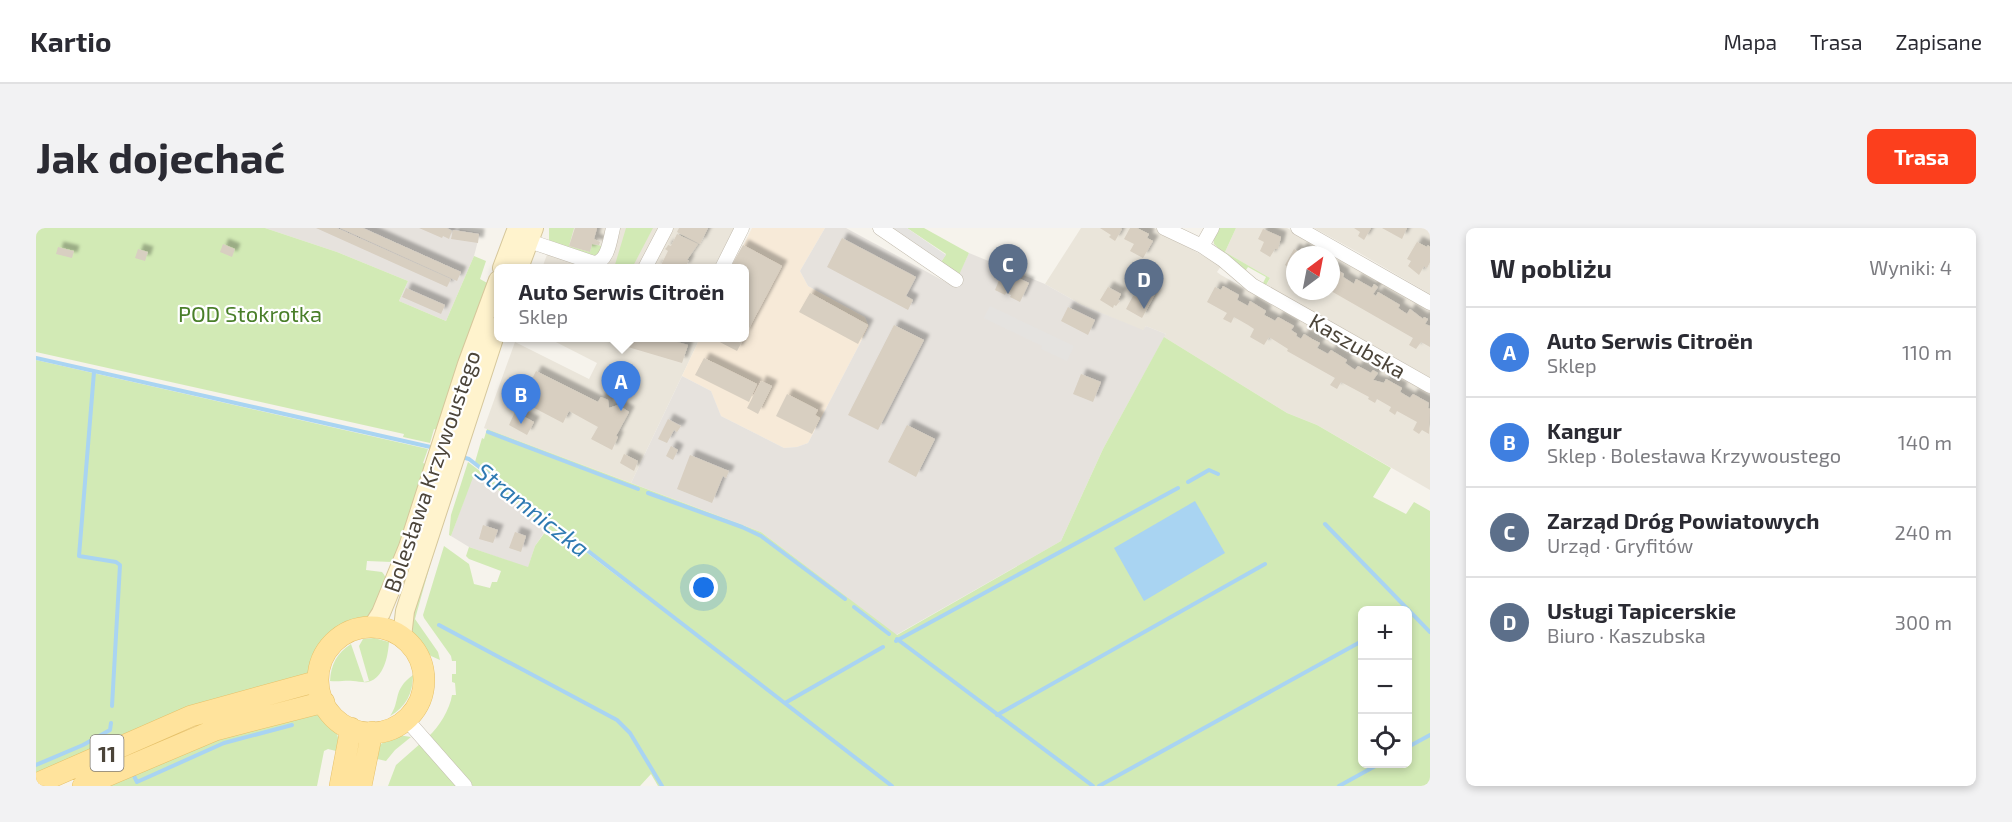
<!DOCTYPE html>
<html lang="pl">
<meta charset="utf-8">
<style>
:root{--surface:#fff;--page:#f2f2f3;--text:#2b2b33;--muted:#7c7c81;--line:#e1e1e2;--accent:#fc3f1d}
body{margin:0;font-family:"Exo 2",sans-serif;background:var(--page);color:var(--text)}
.controls{position:absolute;right:18px;bottom:18px;display:grid;overflow:hidden;border-radius:9px;box-shadow:0 3px 9px #0003}
.controls button{width:54px;height:54px;display:grid;place-items:center;padding:0;border:0;border-bottom:2px solid var(--line);background:var(--surface);color:var(--text);font:30px sans-serif}
.compass{position:absolute;left:1250px;top:18px;width:54px;height:54px;border-radius:50%;background:var(--surface);box-shadow:0 3px 9px #0003;rotate:32deg}
.you{position:absolute;left:668px;top:360px;width:21px;height:21px;margin:-15px;border:4px solid #fff;border-radius:50%;background:#1a73e8;box-shadow:0 0 0 9px #1a73e833}
.badge{display:grid;place-items:center;width:39px;height:39px;border-radius:50%;background:var(--accent);color:#fff;font-size:20px;font-weight:700}
.pin{position:absolute;translate:-50% -50px;filter:drop-shadow(0 2px 3px #0008)}
.pin::after{content:'';position:absolute;top:32px;width:21px;height:18px;background:inherit;clip-path:polygon(0 0,100% 0,50% 100%)}
.popup{position:absolute;left:458px;top:36px;width:255px;height:78px;box-sizing:border-box;display:grid;place-content:center;border-radius:9px;background:var(--surface);filter:drop-shadow(0 2px 4px #0005);font-size:20px;white-space:nowrap;color:var(--muted)}
.popup b{font-size:22px;color:var(--text)}
.popup::after{content:'';position:absolute;left:50%;top:100%;margin-left:-12px;border:12px solid transparent;border-top-color:var(--surface)}
.list{margin:0;padding:0;list-style:none}
h2{display:flex;justify-content:space-between;align-items:center;height:78px;margin:0;padding:0 24px;font-size:26px}
h2 small{font-size:20px;font-weight:400;color:var(--muted)}
.list li{display:grid;grid-template-columns:39px 1fr auto;gap:18px;align-items:center;box-sizing:border-box;height:90px;padding:0 24px;border-top:2px solid var(--line)}
.list b{display:block;font-size:22px;white-space:nowrap}
.list p{margin:0;font-size:20px;white-space:nowrap;color:var(--muted)}
.list em{font-size:20px;font-style:normal;color:var(--muted)}
.icon{flex:none;width:33px;height:33px;fill:none;stroke:currentColor;stroke-width:2;stroke-linecap:round;stroke-linejoin:round}
.map{position:relative;flex:none;width:1394px;height:558px;overflow:hidden;border-radius:9px}
header{display:flex;align-items:center;gap:36px;box-sizing:border-box;height:84px;padding:0 30px;background:var(--surface);border-bottom:2px solid var(--line)}
header strong{font-size:28px}
nav{display:flex;gap:33px;margin-inline-start:auto;font-size:21px}
.intro{display:flex;align-items:center;justify-content:space-between;box-sizing:border-box;height:144px;padding:0 36px}
h1{margin:0;font-size:42px}
.button{padding:15px 27px;border-radius:9px;background:var(--accent);color:#fff;font-size:21px;font-weight:700}
main{display:flex;gap:36px;padding:0 36px}
aside{flex:1;background:var(--surface);border-radius:9px;box-shadow:0 3px 9px #0003}
.map>svg:first-child{display:block}
.residential{fill:#eae5da;fill-rule:evenodd}
.commercial{fill:#f7ead8}
.industrial{fill:#e6e2dd}
.green{fill:#d2eab5;fill-rule:evenodd}
.parking{fill:#e5e3e0}
.water{fill:#a9d4f2}
.lines{fill:none;stroke-linecap:round;stroke-linejoin:round}
.stream{stroke:#a9d4f2;stroke-width:4}
.building{fill:#d8cfc1;filter:url(#shadow)}
.street-casing{stroke:#c2bbae;stroke-width:15}
.secondary-casing{stroke:#d6c79b;stroke-width:20}
.primary-casing{stroke:#e6c16a;stroke-width:22}
.street{stroke:#fff;stroke-width:14}
.secondary{stroke:#fff3cd;stroke-width:18}
.primary{stroke:#ffe39c;stroke-width:21}
.labels{text-anchor:middle;dominant-baseline:central;stroke-width:4.5;stroke-linejoin:round;paint-order:stroke}
.shield{fill:#fff;stroke:#817c74;stroke-width:1.5}
.shield-label{font-size:21px;font-weight:bold;fill:#4b4439}
.park-label{font-size:22px;fill:#4a7f2a;stroke:#fff}
.street-label{font-size:22px;fill:#4b4439;stroke:#fff}
.water-label{font-size:24px;font-style:italic;fill:#2e7ab2;stroke:#fff}
</style>
<header>
<strong>Kartio</strong>
<nav><a>Mapa</a><a>Trasa</a><a>Zapisane</a></nav>
</header>
<div class="intro"><h1>Jak dojechać</h1><a class="button">Trasa</a></div>
<main>
<div class="map">
<svg width="1394" height="558" viewBox="0 0 1394 558">
<defs>
<filter id="shadow"><feDropShadow dx="5.5" dy="-5.5" stdDeviation="1.5" flood-color="#0004"/></filter>
</defs>
<rect width="100%" height="100%" fill="#f6f3ec"/>
<path class="residential" d="M521 0H701L680 40H506Z
M1045 0H1118L1185 38 1181 44 1185 47 1394 166V262L1281 197 1251 185 1128 109 1130 106 1110 98 1107 103 1046 77 1009 56Z
M1200 0H1251L1394 83V151L1230 58 1234 50 1189 24ZM1259 27H1295V63H1259Z
M1278 0H1394V66L1325 26Z
M512 110H664L595 255 448 200 479 114 553 151 561 135Z"/>
<path class="commercial" d="M716 0H789L764 43 772 58 829 89 833 98 772 215 761 219 748 220 685 188 675 163 646 148 664 110H708V40L717 23 707 18Z"/>
<path class="industrial" d="M229 0H417L444 5 438 28 410 93 363 73 372 53 301 24Z
M789 0H810L917 58 933 25 1009 56 1046 77 1107 102 1110 98 1130 106 1067 221 1025 313 860 407 725 304 595 255 646 148 675 163 685 188 748 220 761 219 772 215 833 98 829 89 772 58 764 43Z
M438 244 512 299 499 318 492 340 433 319 415 308Z"/>
<path class="green" d="M0 0H229L301 24 372 53 363 73 410 93 438 28 450 33 444 51 453 56 403 202 398 201 394 215 367 209 368 206 0 124Z
M513 0H538L533 18 554 24 556 16 566 18 564 26 556 28 513 13Z
M590 0H617L596 40H578Z
M871 0H888L933 25 923 47 905 34 910 26Z
M1181 0H1200L1189 24 1234 50 1229 59 1226 57 1230 49 1212 39 1208 45 1178 16 1177 9Z
M1128 109 1251 185 1281 197 1355 240 1337 269 1370 286 1378 274 1394 283V558H622L615 546 604 558H437L393 508C403 499 414 481 416 467H420L419 455 416 454V446H420V433H416L415 428 388 390 387 387 408 318 433 336 438 356 454 360 456 354H461L465 343 433 331 430 328 433 319 492 339 499 318 512 300 439 244 415 308 413 307 415 287 432 234 614 373 616 371 439 234 446 210 448 211 451 201 725 304 861 407 1025 313 1067 221ZM1326 382H1372V536H1326Z
M0 132 392 221 387 235 392 237 371 302 356 334 331 333 330 342 346 344C358 356 340 376 333 388 314 397 296 400 284 419 279 428 277 438 271 446L0 549Z
M399 319 379 391 402 424 404 432 395 428 388 422 378 408 374 393 395 324Z
M338 410 353 414C352 428 348 450 332 454 327 455 322 453 317 453 310 452 303 454 294 453 295 436 301 425 315 416L328 454 333 453 323 418 327 411Z
M377 447C377 465 370 479 354 488 365 473 356 462 377 447Z
M282 486C299 496 303 505 304 524L292 521 288 523 281 558H63L153 518Z
M362 507 375 509 359 522 350 533 337 530C343 517 347 511 362 507Z
M385 515 420 558H352L360 537Z"/>
<path class="parking" d="M855 0H871L910 27 905 34Z
M954 78 1038 118 1031 133 1005 121 1006 118 948 90Z"/>
<path class="water" d="M1159 273 1189 325 1108 373 1078 320Z"/>
<g class="lines">
<path class="stream" d="M0 130 399 220
M58 144 43 328 80 334 84 337 76 478
M452 204 602 261
M426 229 433 231 856 558
M1152 254 1173 242 1182 246
M612 265 706 299 725 308 809 371
M1289 296 1394 404
M818 379 853 406
M403 397 581 492 594 505 626 558
M861 411 1057 558
M860 413 1142 260
M749 475 847 419
M961 487 1229 336
M1372 519 1394 507
M0 537 47 517 74 502 75 495
M98 548 101 554 188 515 256 497
M1063 558 1326 413
M1303 558 1343 536"/>
</g>
<path class="building" d="M280 0H301L415 51 411 59Z
M304 0H327L425 44 421 53Z
M383 0H411L416 3 413 11 407 8 406 10Z
M539 0H561L558 11 564 14 563 17 556 16 554 24 533 18Z
M643 0H672L664 16 641 4Z
M1064 0H1084L1086 1 1079 13 1073 9 1075 7Z
M1094 0H1101L1113 6 1111 10 1117 13 1107 30 1094 23 1098 16 1088 11Z
M1318 0H1335L1328 12 1322 8 1324 4Z
M1346 0H1371L1366 11Z
M1227 1 1245 9 1242 21H1239L1234 29 1224 23 1228 14 1222 11Z
M417 2 443 6 442 15 415 11Z
M641 6 662 16 651 32H653L649 40H619L621 38 624 39 632 23 629 21 631 19 632 17 635 18Z
M806 10 880 49 870 68 877 72 872 82 791 39Z
M1381 14 1391 19 1392 17 1394 19V34L1391 40 1388 38 1383 47 1372 38 1375 33 1371 31Z
M187 16 199 21 196 29 184 24Z
M707 17 746 38 701 123 676 110H708V40H694Z
M22 19 38 23 36 30 20 26Z
M1266 20 1276 27H1259V43L1249 37 1258 21 1263 24Z
M102 21 112 24 109 33 99 30Z
M1295 38 1308 46 1307 49 1318 56 1320 51 1336 60 1338 56 1342 59 1337 66 1340 68 1342 64 1364 77 1362 80 1371 86 1374 81 1387 91 1388 89 1392 91 1389 96 1394 98V119L1385 114 1380 121 1373 117 1377 110 1295 63Z
M965 42 993 55 984 74 974 69 975 67 970 65 969 67 959 62 964 50 961 49Z
M1187 58 1203 67 1201 72 1212 78 1214 73 1230 83 1228 87 1234 90 1239 93 1242 89 1258 98 1255 102 1261 106 1260 108 1265 111 1268 106 1276 111 1284 115 1281 120 1292 126 1295 122 1298 124 1311 132 1309 135 1319 142 1322 138 1335 145 1337 142 1342 145 1337 152 1348 155 1350 151 1366 160 1364 164 1374 170 1377 166 1393 175 1392 180 1394 181 1393 206 1386 202 1383 206 1377 202 1381 194 1361 183 1359 187 1353 183 1355 179 1341 171 1339 175 1332 171 1333 169 1305 154 1301 161 1294 157 1299 150 1251 123 1252 121 1233 109 1228 117 1214 109 1218 101 1212 97 1198 89 1195 95 1187 91 1191 85 1171 74 1179 59 1185 62Z
M1072 59 1085 66 1082 72 1084 73 1080 78 1078 77 1077 80 1064 72Z
M1106 59 1119 66 1106 90 1090 81 1097 68 1100 69Z
M370 60 409 77 405 86 366 69Z
M774 65 832 97 822 116 763 84Z
M1032 79 1059 92 1052 107 1025 93Z
M858 97 888 112 842 202 812 187Z
M577 110H630V111L652 117 646 135 575 114Z
M668 130 721 156 713 174 659 147Z
M500 143 562 174 565 169 572 172 573 180 582 177 593 184 580 208 582 209 576 222 555 211 562 199 533 183 527 195 485 173Z
M1045 146 1065 154 1057 174 1037 166Z
M725 153 736 158 722 186 711 180Z
M751 166 782 182 779 187 784 190 776 206 740 188Z
M479 184 498 194 491 207 473 197Z
M632 191 645 198 641 204 638 202 631 215 622 211Z
M871 197 899 211 880 249 852 234Z
M635 218 642 222 637 232 630 228Z
M588 226 602 233 598 243 584 235Z
M654 227 693 243 690 250 687 248 676 275 641 261Z
M447 297 462 302 457 315 443 311Z
M479 304 490 308 485 324 473 320Z"/>
<g class="lines">
<defs>
<path id="street" d="M844 0 920 52
M1128 0 1166 18 1187 32 1216 57 1394 158
M1262 0 1394 75
M493 13 558 35C572 34 574 12 577 0
M1166 18 1176 0
M609 40 630 0
M686 40 706 0
M370 491 429 558"/>
<path id="secondary" d="M466 40 481 0
M483 40 498 0
M336 399 345 385 372 319 431 136 462 52
M366 409 369 383 462 98"/>
<path id="primary" d="M282 452a53 53 0 1 1 106 0a53 53 0 1 1-106 0Z
M0 556 155 488 282 453
M47 558 179 502 288 474
M304 558 315 500
M325 558 336 504"/>
</defs>
<use href="#street" class="street-casing"/>
<use href="#secondary" class="secondary-casing"/>
<use href="#primary" class="primary-casing"/>
<use href="#street" class="street"/>
<use href="#secondary" class="secondary"/>
<use href="#primary" class="primary"/>
</g>
<g class="labels">
<rect class="shield" x="54.5" y="507" width="33" height="36" rx="4.5"/>
<g class="shield-label">
<text x="71" y="525">11</text>
</g>
<g class="park-label">
<text x="214" y="85">POD Stokrotka</text>
</g>
<g class="street-label">
<text transform="translate(1322 117) rotate(30)">Kaszubska</text>
<text transform="translate(395 243) rotate(-71)">Bolesława Krzywoustego</text>
</g>
<g class="water-label">
<text transform="translate(497 281) rotate(38)">Stramniczka</text>
</g>
</g>
</svg>
<div class="controls">
<button>+</button>
<button>−</button>
<button><svg class="icon" aria-label="locate" viewBox="0 0 24 24"><circle cx="12" cy="12" r="6"/><path d="M12 2v4M12 18v4M2 12h4M18 12h4"/></svg></button>
</div>
<svg class="compass" viewBox="-18 -18 36 36"><path d="M0-13l5 13h-10z" fill="#e53935"/><path d="M0 13l5-13h-10z" fill="#7c7c81"/></svg>
<div class="you"></div>
<div class="pin badge" style="left:585px;top:183px;background:#3f7fe0">A</div>
<div class="popup"><b>Auto Serwis Citroën</b>Sklep</div>
<div class="pin badge" style="left:485px;top:196px;background:#3f7fe0">B</div>
<div class="pin badge" style="left:972px;top:66px;background:#5c6f8a">C</div>
<div class="pin badge" style="left:1108px;top:81px;background:#5c6f8a">D</div>
</div>
<aside>
<h2>W pobliżu<small>Wyniki: 4</small></h2>
<ul class="list">
<li><span class="badge" style="background:#3f7fe0">A</span><div><b>Auto Serwis Citroën</b><p>Sklep</p></div><em>110 m</em></li>
<li><span class="badge" style="background:#3f7fe0">B</span><div><b>Kangur</b><p>Sklep · Bolesława Krzywoustego</p></div><em>140 m</em></li>
<li><span class="badge" style="background:#5c6f8a">C</span><div><b>Zarząd Dróg Powiatowych</b><p>Urząd · Gryfitów</p></div><em>240 m</em></li>
<li><span class="badge" style="background:#5c6f8a">D</span><div><b>Usługi Tapicerskie</b><p>Biuro · Kaszubska</p></div><em>300 m</em></li>
</ul>
</aside>
</main>
